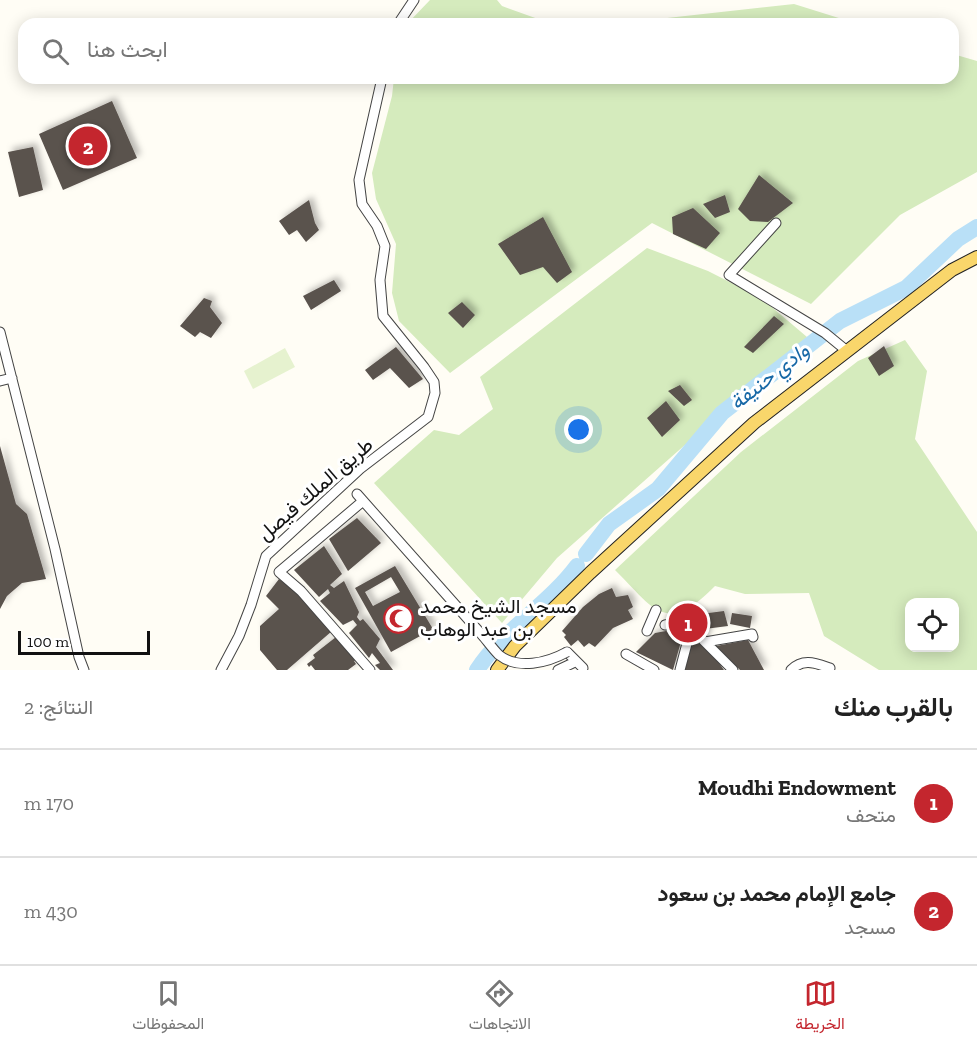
<!DOCTYPE html>
<html lang="ar">
<meta charset="utf-8">
<style>
:root{--surface:#fff;--page:#f2f2f2;--text:#222;--muted:#767676;--line:#e0e0e0;--accent:#c4262e}
body{margin:0;font-family:"Zilla Slab",Vazirmatn,serif;background:var(--page);color:var(--text);direction:rtl}
.controls{position:absolute;right:18px;bottom:18px;display:grid;overflow:hidden;border-radius:12px;box-shadow:0 3px 15px #0003}
.controls button{width:54px;height:54px;display:grid;place-items:center;padding:0;border:0;border-bottom:2px solid var(--line);background:var(--surface);color:var(--text);font:30px sans-serif}
.scale{position:absolute;left:18px;bottom:15px;width:132px;box-sizing:border-box;padding-left:6px;border:3px solid #111;border-top:0;font-size:16px;line-height:21px;white-space:nowrap;color:#111;-webkit-text-stroke:4px #fff;paint-order:stroke}
.you{position:absolute;left:579px;top:430px;width:21px;height:21px;margin:-15px;border:4px solid #fff;border-radius:50%;background:#1a73e8;box-shadow:0 0 0 9px #1a73e833}
.badge{display:grid;place-items:center;width:39px;height:39px;border-radius:50%;background:var(--accent);color:#fff;font-size:20px;font-weight:700}
.pin{position:absolute;translate:-50% -50%;border:3px solid #fff;box-shadow:0 2px 6px #0006}
.list{margin:0;padding:0;list-style:none}
h2{display:flex;justify-content:space-between;align-items:center;height:78px;margin:0;padding:0 24px;font-size:26px}
h2 small{font-size:20px;font-weight:400;color:var(--muted)}
.list li{display:grid;grid-template-columns:39px 1fr auto;gap:18px;align-items:center;box-sizing:border-box;height:108px;padding:0 24px;border-top:2px solid var(--line)}
.list b{display:block;font-size:22px;white-space:nowrap}
.list p{margin:0;font-size:20px;white-space:nowrap;color:var(--muted)}
.list em{font-size:20px;font-style:normal;color:var(--muted)}
.icon{flex:none;width:33px;height:33px;fill:none;stroke:currentColor;stroke-width:2;stroke-linecap:round;stroke-linejoin:round}
.map{position:relative;flex:none;width:977px;height:670px;overflow:hidden;direction:ltr}
.search{position:absolute;background:var(--surface);box-shadow:0 3px 15px #0003;left:18px;right:18px;top:18px;height:66px;display:flex;align-items:center;gap:15px;box-sizing:border-box;padding:0 21px;border-radius:18px;color:var(--muted);font-size:22px}
.sheet{height:294px;background:var(--surface)}
nav{display:flex;justify-content:space-around;align-items:center;box-sizing:border-box;height:84px;border-top:2px solid var(--line);background:var(--surface);font-size:16px;color:var(--muted)}
nav a{display:grid;justify-items:center;gap:3px}
nav .on{color:var(--accent)}
.map>svg:first-child{display:block}
.green{fill:#d5ebbd;fill-rule:evenodd}
.pitch{fill:#e6f2cf}
.lines{fill:none;stroke-linecap:round;stroke-linejoin:round}
.river{stroke:#b9e0f7;stroke-width:16}
.building{fill:#5a524d;fill-rule:evenodd;filter:url(#shadow)}
.minor-casing{stroke:#444;stroke-width:11}
.major-casing{stroke:#222;stroke-width:14}
.minor{stroke:#fff;stroke-width:9}
.major{stroke:#f9d66b;stroke-width:12}
.minor-bridge-casing{stroke:#444;stroke-width:11;stroke-linecap:butt}
.minor-bridge{stroke:#fff;stroke-width:9}
.labels{text-anchor:middle;dominant-baseline:central;stroke-width:6;stroke-linejoin:round;paint-order:stroke}
.street-label{font-size:20px;fill:#111;stroke:#fff}
.poi-label{font-size:20px;fill:#111;stroke:#fff;text-anchor:start}
.water-label{font-size:21px;font-style:italic;fill:#1768a6;stroke:#fff}
</style>
<div class="map">
<svg width="977" height="670" viewBox="0 0 977 670">
<defs>
<filter id="shadow"><feDropShadow dx="4" dy="-4" stdDeviation="3" flood-color="#0004"/></filter>
</defs>
<rect width="100%" height="100%" fill="#fffdf5"/>
<path class="green" d="M430 0H497L502 6 552 24H407Z
M794 4 858 24H613Z
M953 54 977 61V172L900 215 811 304 652 223 450 373 399 321 392 293 396 244 376 199 372 173 392 96 394 78H953Z
M647 248 708 271 761 298 807 337 557 558 502 623 374 483 434 430 459 435 493 409 480 377Z
M905 340 927 371 915 439 977 532V670H879L824 636 809 593 745 594 715 586C666 636 655 610 615 570L741 452 858 361ZM910 602H954V648H910Z"/>
<path class="pitch" d="M285 348 295 367 253 389 244 371Z"/>
<g class="lines">
<path class="river" d="M586 554 609 524 658 489 722 413 840 321 906 288 958 239 977 227
M477 670C503 630 548 605 577 566"/>
</g>
<path class="building" d="M112 101 137 158 63 190 39 134Z
M33 147 43 190 19 197 8 152Z
M759 175 793 203 768 222 750 221 738 209Z
M725 195 730 212 715 218 703 204Z
M309 200 315 223 319 230 306 242 297 230 289 235 279 221Z
M693 208 720 233 706 249 673 234 672 217Z
M543 217 572 272 557 283 543 267 520 275 498 244Z
M334 280 341 291 311 310 303 296Z
M204 298 212 301 210 307 222 323 211 338 200 332 195 337 180 326Z
M462 302 475 315 463 328 448 313Z
M774 316 784 324 753 353 744 347Z
M884 346 894 366 879 376 868 358Z
M396 347 423 379 409 388 390 368 373 380 365 370Z
M680 385 692 400 684 406 668 391Z
M666 401 680 420 662 437 647 418Z
M0 446 16 504 27 514 46 579 22 583 7 596 0 609Z
M357 518 381 543 348 571 329 539Z
M324 546 342 574 330 585 334 588 344 581 359 612 357 617 360 621 363 619 380 639 376 647 393 670H380L375 665 380 663 372 653 369 658 349 633 357 625 353 620 343 625 320 601 330 593 328 589 319 597 294 570Z
M395 566 433 629 391 652 355 588ZM391 577 400 592 373 606 365 592Z
M279 579 301 595 332 631 287 670H277L260 650V626L279 609 266 596Z
M612 588 616 597 628 595 633 607 628 610 633 619 613 628 595 647 589 643 584 647 578 640 571 646 564 637 566 635 562 631 583 607 599 594Z
M724 611 728 626 697 630 679 629 678 617Z
M732 613 752 616 750 628 730 624Z
M666 631 682 638 673 670 636 652 655 633Z
M336 637 356 660 354 661 356 664 348 670H315L311 665 309 667 307 664 315 658 313 655Z
M748 640 764 670H740L716 646Z
M692 642 707 646 724 670H685Z"/>
<g class="lines">
<defs>
<path id="minor" d="M398 24 414 0
M776 223 729 275 825 333 847 351
M0 332 55 549 79 657 84 670
M0 381 12 378
M357 494 483 636
M363 501 279 572 301 591 370 670
M665 625 670 624 689 636 701 638 733 670
M647 631 656 610
M705 642 752 634 753 637
M567 652 583 668
M626 654 654 670
M221 670 239 636 251 605 266 556 360 469 428 417 435 393 434 382 424 367 383 316 380 280 385 246 377 226 362 204 359 180 382 78
M558 670 575 662
M680 670 689 636
M791 670C803 658 815 663 830 668"/>
<path id="major" d="M497 670 515 646 590 573 754 423 952 270 977 257"/>
</defs>
<use href="#minor" class="minor-casing"/>
<use href="#major" class="major-casing"/>
<use href="#minor" class="minor"/>
<use href="#major" class="major"/>
<defs>
<path id="minor-bridge" d="M483 636C488 642 493 649 499 655 518 670 547 663 567 652"/>
</defs>
<use href="#minor-bridge" class="minor-bridge-casing"/>
<use href="#minor-bridge" class="minor-bridge"/>
</g>
<defs>
<symbol id="mosque-ring" viewBox="-11 -11 22 22"><circle r="9.5" fill="#fff" stroke="#c4262e" stroke-width="1.5"/><path d="M3.5-4.9A6 6 0 1 0 3.5 4.9A5 5 0 1 1 3.5-4.9Z" fill="#c4262e"/></symbol>
</defs>
<g fill-rule="evenodd">
<use href="#mosque-ring" x="382" y="602" width="33" height="33"/>
</g>
<g class="labels">
<g class="street-label">
<text transform="translate(315 489) rotate(-41)">طريق الملك فيصل</text>
</g>
<g class="poi-label">
<text x="420" y="606">مسجد الشيخ محمد<tspan x="420" dy="23">بن عبد الوهاب</tspan></text>
</g>
<g class="water-label">
<text transform="translate(769 376) rotate(-38)">وادي حنيفة</text>
</g>
</g>
</svg>
<div class="controls">
<button><svg class="icon" aria-label="locate" viewBox="0 0 24 24"><circle cx="12" cy="12" r="6"/><path d="M12 2v4M12 18v4M2 12h4M18 12h4"/></svg></button>
</div>
<div class="scale">100 m</div>
<div class="you"></div>
<div class="pin badge" style="left:688px;top:623px">1</div>
<div class="pin badge" style="left:88px;top:146px">2</div>
<div class="search"><svg class="icon" aria-label="search" viewBox="0 0 24 24"><circle cx="10" cy="10" r="6"/><path d="M15 15l6 6"/></svg>ابحث هنا</div>
</div>
<section class="sheet">
<h2>بالقرب منك<small>النتائج: 2</small></h2>
<ul class="list">
<li><span class="badge">1</span><div><b>Moudhi Endowment</b><p>متحف</p></div><em>170 m</em></li>
<li><span class="badge">2</span><div><b>جامع الإمام محمد بن سعود</b><p>مسجد</p></div><em>430 m</em></li>
</ul>
</section>
<nav>
<a class="on"><svg class="icon" aria-label="map" viewBox="0 0 24 24"><path d="M3 6l6-2 6 2 6-2v14l-6 2-6-2-6 2zM9 4v14M15 6v14"/></svg>الخريطة</a>
<a><svg class="icon" aria-label="directions" viewBox="0 0 24 24"><path d="M12 3l9 9-9 9-9-9zM9 14v-3h6M13 9l2 2-2 2"/></svg>الاتجاهات</a>
<a><svg class="icon" aria-label="saved" viewBox="0 0 24 24"><path d="M7 4h10v16l-5-4-5 4z"/></svg>المحفوظات</a>
</nav>
